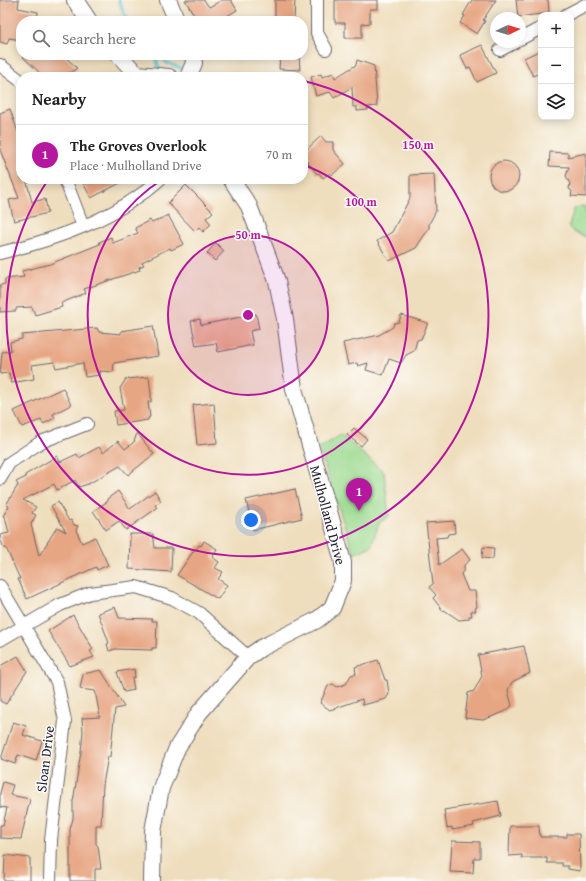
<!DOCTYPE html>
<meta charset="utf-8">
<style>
:root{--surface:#fff;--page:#f6f6f6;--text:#222;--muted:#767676;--line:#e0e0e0;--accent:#b5179e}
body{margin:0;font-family:"Gentium Book Plus",serif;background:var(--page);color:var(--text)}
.controls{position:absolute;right:12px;top:12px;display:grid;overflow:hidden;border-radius:8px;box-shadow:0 2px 10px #0003}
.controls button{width:36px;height:36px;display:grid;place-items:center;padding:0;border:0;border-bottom:1px solid var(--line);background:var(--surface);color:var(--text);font:20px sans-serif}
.compass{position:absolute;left:490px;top:12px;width:36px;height:36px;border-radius:50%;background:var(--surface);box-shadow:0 2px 10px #0003;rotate:86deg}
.you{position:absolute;left:251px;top:520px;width:14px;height:14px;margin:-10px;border:3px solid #fff;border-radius:50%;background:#1a73e8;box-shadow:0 0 0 6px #1a73e833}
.badge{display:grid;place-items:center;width:26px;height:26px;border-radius:50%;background:var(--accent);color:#fff;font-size:13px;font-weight:700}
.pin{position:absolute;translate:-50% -33px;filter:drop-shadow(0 1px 2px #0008)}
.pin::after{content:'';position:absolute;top:21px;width:14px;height:12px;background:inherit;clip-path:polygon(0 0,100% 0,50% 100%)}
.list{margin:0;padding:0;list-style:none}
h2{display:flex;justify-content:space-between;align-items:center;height:52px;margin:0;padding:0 16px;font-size:17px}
h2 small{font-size:13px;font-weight:400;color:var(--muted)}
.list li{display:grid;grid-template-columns:26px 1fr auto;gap:12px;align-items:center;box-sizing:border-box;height:60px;padding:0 16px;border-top:1px solid var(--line)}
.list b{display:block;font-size:15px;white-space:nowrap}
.list p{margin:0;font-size:13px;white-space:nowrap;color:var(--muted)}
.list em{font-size:13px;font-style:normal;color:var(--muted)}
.icon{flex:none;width:22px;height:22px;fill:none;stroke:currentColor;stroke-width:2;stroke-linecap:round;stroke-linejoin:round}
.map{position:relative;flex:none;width:586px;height:881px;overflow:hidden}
.search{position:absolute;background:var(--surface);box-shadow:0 2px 10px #0003;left:16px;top:16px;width:292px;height:44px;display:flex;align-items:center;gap:10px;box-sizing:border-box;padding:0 14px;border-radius:16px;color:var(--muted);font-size:15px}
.panel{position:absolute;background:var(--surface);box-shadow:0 2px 10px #0003;left:16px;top:72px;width:292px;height:112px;border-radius:16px}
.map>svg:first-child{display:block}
.green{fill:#9cda90;stroke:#5f7e66}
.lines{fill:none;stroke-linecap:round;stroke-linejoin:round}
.stream{stroke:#58c5d1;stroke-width:3}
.building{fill:#e7a683}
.minor-casing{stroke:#6a6468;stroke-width:14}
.major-casing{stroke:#6a6468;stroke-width:18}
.minor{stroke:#fff;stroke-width:12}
.major{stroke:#fff;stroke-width:16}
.ring{fill:none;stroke:#b5179e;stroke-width:2}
.labels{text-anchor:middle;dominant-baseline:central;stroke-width:3;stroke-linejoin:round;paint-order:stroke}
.street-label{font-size:14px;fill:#22223b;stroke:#fdfcf7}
.centre{fill:#b5179e;stroke:#fdfcf7;stroke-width:2}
.ring-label{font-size:12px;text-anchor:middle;font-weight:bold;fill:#b5179e;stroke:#fdfcf7;stroke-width:3;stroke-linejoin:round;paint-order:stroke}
</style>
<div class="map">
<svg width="586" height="881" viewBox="0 0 586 881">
<rect width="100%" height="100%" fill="#fdfcf7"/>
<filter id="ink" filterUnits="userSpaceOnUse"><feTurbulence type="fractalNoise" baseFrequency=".025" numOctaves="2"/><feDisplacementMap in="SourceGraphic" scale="8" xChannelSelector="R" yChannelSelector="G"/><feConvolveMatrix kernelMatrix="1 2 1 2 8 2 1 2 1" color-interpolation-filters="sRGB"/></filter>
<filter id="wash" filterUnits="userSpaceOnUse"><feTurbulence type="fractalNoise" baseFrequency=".012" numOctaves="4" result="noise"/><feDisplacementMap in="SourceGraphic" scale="16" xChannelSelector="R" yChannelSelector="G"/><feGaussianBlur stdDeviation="0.9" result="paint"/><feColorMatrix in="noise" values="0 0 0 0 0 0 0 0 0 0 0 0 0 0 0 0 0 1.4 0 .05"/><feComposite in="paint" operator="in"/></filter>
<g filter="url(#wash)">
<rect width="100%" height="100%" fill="#efdebd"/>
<path class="green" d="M582 206 586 207V237L573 232 569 226 574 209Z
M341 435 384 472 389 516 379 523 371 546 354 554 319 448Z"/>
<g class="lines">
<path class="stream" d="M119 0 124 14 130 21
M156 55 159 70
M159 55 167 63 181 68"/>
</g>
<g id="blocks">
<path class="building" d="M0 0H19L18 8 38 12 37 21H21V40L9 38 7 44 0 42Z
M185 0H204L209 7 222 0H231L237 10 227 16 230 21H204L202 17 197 20Z
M275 0H295L294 21H275Z
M335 0H378V9H370V23L362 24V38H345V23H335Z
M472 0H496L483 20 485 21 477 34 460 23 465 16 463 15Z
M516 0H548L549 13 518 17Z
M482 45 496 73 477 82 470 67 467 69 460 55Z
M541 50V72L533 76 524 58Z
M21 55H63L77 68 71 73 70 72 64 77H44Z
M280 55H299L300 70 279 69Z
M357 60 374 66 377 106 368 107V110L357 111V107H353L352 87 334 98 330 92 316 96 311 77 321 74 322 77 333 73 335 78 356 65Z
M10 109 21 141V179H26L32 202 45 199 48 213 14 221 9 200 19 198 0 150V113Z
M321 136 326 142H333V150L345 164 332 175 330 173 323 178 319 173 317 174 303 157V153Z
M550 152 568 153V157L586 153V197L571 196 572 191 569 189 570 184 566 176 569 167 549 166Z
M489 176a15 15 0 1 1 30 0a15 15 0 1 1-30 0Z
M434 174 436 211 429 224V228L416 248 389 261 377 241 392 232 410 198V175Z
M81 179H128L91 198Z
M186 185 213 212 206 218 211 224 203 232 199 227 195 231 168 203Z
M168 215 184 244 171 250 170 248 142 262 144 265 139 267 140 270 84 289 86 293 61 303 62 307 35 315 32 307 16 308V311L0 312V285L5 284V279L24 277 22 271 50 264 100 244 99 242 111 237 113 243 138 233 135 228 150 220 152 223Z
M216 243 224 251 215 261 207 253Z
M256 314 259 329 250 331 253 345 218 352 216 343 196 346 191 321 200 319 201 325Z
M401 315 428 323 421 339 417 340 414 351 406 355 401 363 389 359 383 375 366 370 368 363 358 366 357 363 348 365 343 343 379 335 393 327 394 323 399 322Z
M153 326 158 356 114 363 113 372 100 371V375L85 377 83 363 56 368 54 362 32 365 34 379 11 383 9 373 0 374 2 352 11 351 10 342 22 339V335L97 328 99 332 121 334V331Z
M149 377 151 394V402H148L150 417 148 418V420L116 425 114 411 124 410 120 388 126 379Z
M63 388 71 405 53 414 55 418 43 424 41 420 22 427 14 411Z
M214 403 217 443 197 445 193 405Z
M354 428 367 439 361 446 347 435Z
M137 433 154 454 128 475 120 466 88 484 79 487 75 480 57 490 54 484 23 500 36 507 32 513 36 515 31 524 39 556 57 527 66 532 51 506 58 502 69 521 71 520 74 525 78 526 76 530 82 543 95 537 108 565 97 570 96 567 27 599 18 579H20L6 548H3L0 535 9 533 5 517 3 516 9 506 6 505 18 485 16 482 26 477 25 475 57 456 60 462 77 454 79 458 99 447 103 453 118 441 125 449 134 442Z
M295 489 302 518 253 530 246 500Z
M118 491 130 509 155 491 161 501 155 505 157 508 126 530 119 521 106 530 93 511 108 501 107 499Z
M454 521 455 533 448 534 447 537 436 538 439 565 462 549 470 560 464 565V570L461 574 468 591H475L477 607 475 608 476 611H471L472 616H469V619L459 620 444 610 443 611 433 598 436 595 429 587 433 584 426 523Z
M130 534H153L155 548H172L171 572 129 569Z
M204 541 217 549 212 557 219 562 215 568 223 572 218 579 227 585 218 599 177 575 195 549 196 550 199 545 201 546Z
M483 547 494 548 493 559 482 558Z
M115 607 119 618 152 619V621H157L156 648H152V650L115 649 109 651 107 644 109 643 98 613Z
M73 615 93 649 90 651 94 657 70 666 48 631Z
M524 646 530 673 512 682 508 690 512 706 504 712 483 720 465 718 468 693 474 691 482 676 478 655Z
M18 656 27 671 6 704 0 701V666Z
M378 660 385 680H387L389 694 386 699 363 705 362 699 330 710 320 703 328 686 333 684 337 687 346 684 351 675 356 674 355 667Z
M134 669 135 677 132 678 134 690 124 692 117 672Z
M101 670 124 707 115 709 110 757 108 756 103 785 101 825H96V844L98 846 101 869H95V881H70V829L73 819V802L81 752 83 732 82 718 100 717 95 691 80 689 83 674Z
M13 722 26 726 23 735 42 741 36 761 18 755 15 764 1 759Z
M3 782 13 785 10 795 30 799 21 839 0 838V825H3L7 808 0 807V793Z
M498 801 501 816 473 823 474 826 452 830V827L447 828 444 810Z
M510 826H539L540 837H567V834H579L580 871 568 869V866H562V863H547V858H522V855L509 856Z
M452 841 480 842V858H474L473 873 450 872Z
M5 855 30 858V881H4Z"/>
</g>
</g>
<g filter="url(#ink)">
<use href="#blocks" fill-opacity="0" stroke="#6a6468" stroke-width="1"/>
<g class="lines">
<defs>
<path id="minor" d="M317 0V33L326 49
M566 15 585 5
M520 39 541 28
M500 50 515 42
M0 65 21 81
M65 179 83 226
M0 253C57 239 116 219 160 179
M0 479 9 463 41 442 87 424
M0 586 57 682 65 721 51 840 50 881
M0 640 60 605 90 593 136 587 172 598 199 613 248 657"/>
<path id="major" d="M75 0 89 21
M168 0 177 21
M119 55 139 77
M137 74 169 77
M188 77 194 63 193 55
M152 881 153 831 161 788 177 748 199 713 248 657 261 648 317 620 332 608 343 581V562L334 529 294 389 285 319 277 281 249 206 231 179"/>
</defs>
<use href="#minor" class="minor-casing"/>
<use href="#major" class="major-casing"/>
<use href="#minor" class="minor"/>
<use href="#major" class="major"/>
</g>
</g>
<circle cx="248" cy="315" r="80" fill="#b5179e" fill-opacity=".12"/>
<g class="ring">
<circle cx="248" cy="315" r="80"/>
<path d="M304 165A160 160 0 1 1 163 179"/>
<path d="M210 77A241 241 0 0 1 286 77M304 81A241 241 0 1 1 48 180"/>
</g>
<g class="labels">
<g class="street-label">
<text transform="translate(328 515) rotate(75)">Mulholland Drive</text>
<text transform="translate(45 759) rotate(-83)">Sloan Drive</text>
</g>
</g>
<circle cx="248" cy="315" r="6" class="centre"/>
<g class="ring-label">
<text x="418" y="149">150 m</text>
<text x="361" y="206">100 m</text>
<text x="248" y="239">50 m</text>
</g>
</svg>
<div class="controls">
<button>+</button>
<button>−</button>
<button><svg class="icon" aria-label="layers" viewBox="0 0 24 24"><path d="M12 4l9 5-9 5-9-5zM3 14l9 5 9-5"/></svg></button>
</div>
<svg class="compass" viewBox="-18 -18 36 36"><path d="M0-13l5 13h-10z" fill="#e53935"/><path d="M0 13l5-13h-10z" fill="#767676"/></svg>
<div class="you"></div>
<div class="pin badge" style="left:359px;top:511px">1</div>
<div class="search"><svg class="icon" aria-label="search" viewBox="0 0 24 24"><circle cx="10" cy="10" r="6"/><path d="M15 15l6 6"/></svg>Search here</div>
<section class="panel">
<h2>Nearby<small></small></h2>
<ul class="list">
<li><span class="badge">1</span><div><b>The Groves Overlook</b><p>Place · Mulholland Drive</p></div><em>70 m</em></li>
</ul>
</section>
</div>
